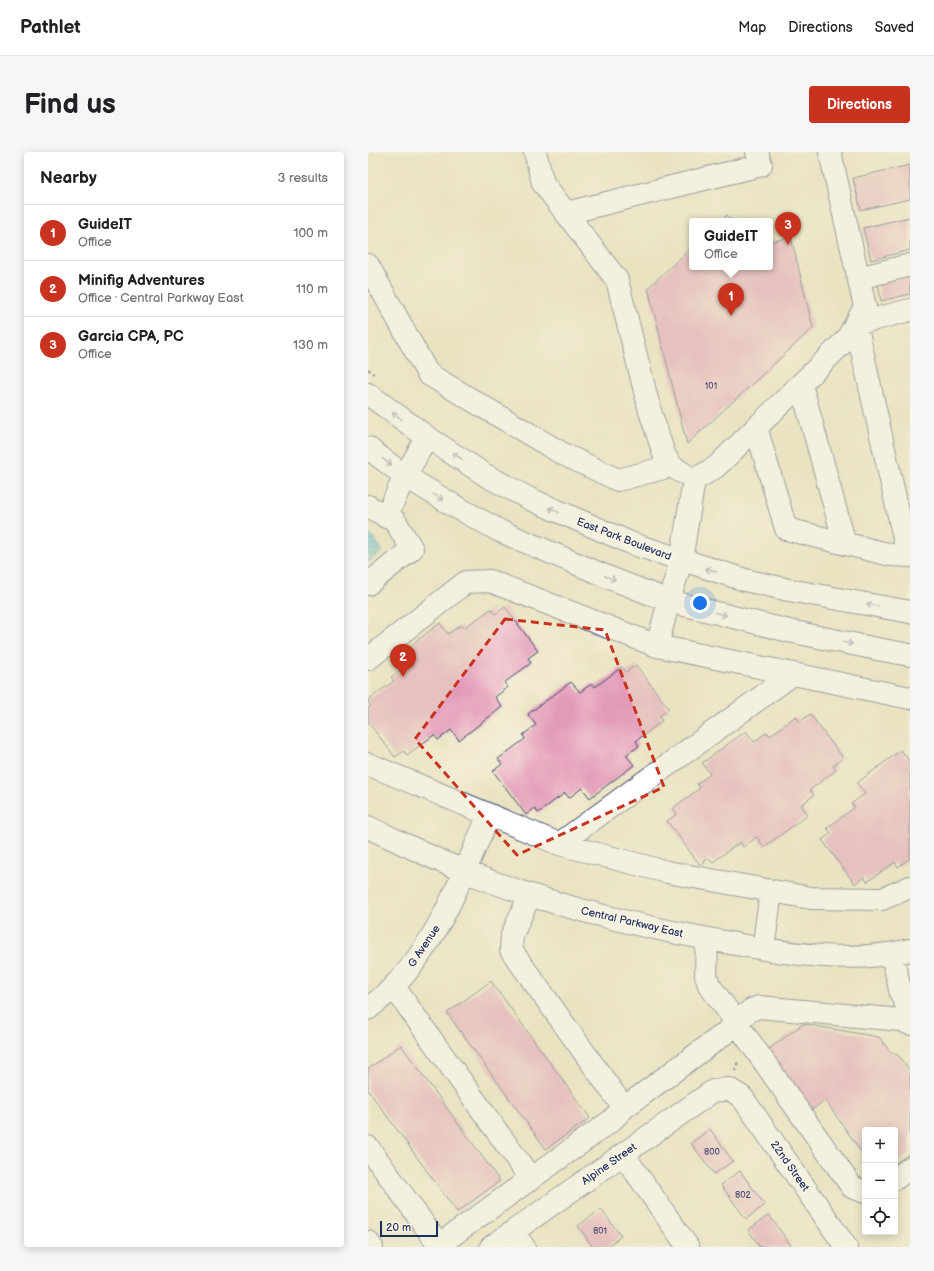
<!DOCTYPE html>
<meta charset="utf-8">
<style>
:root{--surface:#fff;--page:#f6f6f6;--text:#202124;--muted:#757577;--line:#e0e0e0;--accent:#c8321e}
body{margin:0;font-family:"Balsamiq Sans",sans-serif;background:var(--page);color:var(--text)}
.controls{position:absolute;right:12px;bottom:12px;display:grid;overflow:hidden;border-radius:4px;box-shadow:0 2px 10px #0003}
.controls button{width:36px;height:36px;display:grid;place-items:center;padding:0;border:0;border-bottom:1px solid var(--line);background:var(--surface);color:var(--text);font:20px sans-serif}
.scale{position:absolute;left:12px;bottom:10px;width:58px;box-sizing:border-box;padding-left:4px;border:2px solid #1b2f5e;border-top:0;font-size:11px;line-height:14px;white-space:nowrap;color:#1b2f5e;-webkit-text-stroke:3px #fcf5e5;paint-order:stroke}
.you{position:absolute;left:332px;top:451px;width:14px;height:14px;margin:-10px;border:3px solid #fff;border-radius:50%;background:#1a73e8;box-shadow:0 0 0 6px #1a73e833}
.badge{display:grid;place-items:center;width:26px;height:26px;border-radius:50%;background:var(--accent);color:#fff;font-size:13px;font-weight:700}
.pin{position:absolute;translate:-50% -33px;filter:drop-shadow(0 1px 2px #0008)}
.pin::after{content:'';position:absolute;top:21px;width:14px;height:12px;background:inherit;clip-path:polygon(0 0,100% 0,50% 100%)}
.popup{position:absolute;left:321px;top:66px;width:84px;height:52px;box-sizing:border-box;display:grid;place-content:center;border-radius:4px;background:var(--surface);filter:drop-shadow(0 1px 3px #0005);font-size:13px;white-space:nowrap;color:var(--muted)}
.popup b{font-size:15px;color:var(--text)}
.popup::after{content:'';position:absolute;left:50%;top:100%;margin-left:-8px;border:8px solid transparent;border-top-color:var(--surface)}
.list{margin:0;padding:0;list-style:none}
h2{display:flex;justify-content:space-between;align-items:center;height:52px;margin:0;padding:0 16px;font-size:17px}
h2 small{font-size:13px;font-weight:400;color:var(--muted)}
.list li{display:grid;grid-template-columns:26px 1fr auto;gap:12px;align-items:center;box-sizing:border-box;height:56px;padding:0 16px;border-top:1px solid var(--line)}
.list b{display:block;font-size:15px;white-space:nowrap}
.list p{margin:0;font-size:13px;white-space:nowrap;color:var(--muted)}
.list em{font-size:13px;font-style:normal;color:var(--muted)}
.icon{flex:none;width:22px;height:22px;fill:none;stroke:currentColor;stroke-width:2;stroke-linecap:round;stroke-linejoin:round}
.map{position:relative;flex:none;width:542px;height:1095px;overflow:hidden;border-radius:4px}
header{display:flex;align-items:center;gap:24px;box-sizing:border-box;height:56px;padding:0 20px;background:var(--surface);border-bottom:1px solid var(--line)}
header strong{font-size:19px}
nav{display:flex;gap:22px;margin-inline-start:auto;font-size:14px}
.intro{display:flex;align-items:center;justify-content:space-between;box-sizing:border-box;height:96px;padding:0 24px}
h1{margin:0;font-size:28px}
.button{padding:10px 18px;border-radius:4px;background:var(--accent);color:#fff;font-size:14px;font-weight:700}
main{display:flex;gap:24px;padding:0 24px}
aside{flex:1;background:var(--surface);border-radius:4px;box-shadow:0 2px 10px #0003}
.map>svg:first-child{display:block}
.water{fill:url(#water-rules);stroke:#3a769a}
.building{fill:#e39ab9}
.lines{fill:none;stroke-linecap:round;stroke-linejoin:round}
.minor-casing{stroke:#3a4a6d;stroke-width:24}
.major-casing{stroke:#3a4a6d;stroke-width:24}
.path{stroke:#3a4a6d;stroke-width:2.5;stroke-dasharray:3 3;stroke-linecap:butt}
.minor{stroke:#fff;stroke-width:22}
.major{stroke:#fff;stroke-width:22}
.oneway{stroke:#8d97ae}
.marked{fill:none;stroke:#c8321e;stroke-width:3;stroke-dasharray:8 5;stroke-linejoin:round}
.labels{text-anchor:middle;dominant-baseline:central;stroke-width:3.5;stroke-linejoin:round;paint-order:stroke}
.number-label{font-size:9px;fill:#4d4a75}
.street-label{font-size:11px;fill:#1b2f5e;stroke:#fcf5e5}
</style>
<header>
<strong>Pathlet</strong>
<nav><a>Map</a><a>Directions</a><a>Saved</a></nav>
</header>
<div class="intro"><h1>Find us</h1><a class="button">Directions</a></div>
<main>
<aside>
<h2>Nearby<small>3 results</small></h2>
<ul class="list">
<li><span class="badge">1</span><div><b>GuideIT</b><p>Office</p></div><em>100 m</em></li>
<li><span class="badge">2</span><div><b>Minifig Adventures</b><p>Office · Central Parkway East</p></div><em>110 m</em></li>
<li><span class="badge">3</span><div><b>Garcia CPA, PC</b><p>Office</p></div><em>130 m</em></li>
</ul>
</aside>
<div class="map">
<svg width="542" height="1095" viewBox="0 0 542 1095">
<defs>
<pattern id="water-rules" width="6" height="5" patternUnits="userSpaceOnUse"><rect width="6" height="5" fill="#58bed6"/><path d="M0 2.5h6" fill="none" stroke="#489bb1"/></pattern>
</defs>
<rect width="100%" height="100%" fill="#fcf5e5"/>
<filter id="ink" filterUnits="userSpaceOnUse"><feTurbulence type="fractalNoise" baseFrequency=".025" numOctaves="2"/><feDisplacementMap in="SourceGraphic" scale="8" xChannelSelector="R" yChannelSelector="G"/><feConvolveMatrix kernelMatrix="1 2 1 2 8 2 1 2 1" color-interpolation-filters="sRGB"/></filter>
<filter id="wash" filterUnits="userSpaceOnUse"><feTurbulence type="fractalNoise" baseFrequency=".012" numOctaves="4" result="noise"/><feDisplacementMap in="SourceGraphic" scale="16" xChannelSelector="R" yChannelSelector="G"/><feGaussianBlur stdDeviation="0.9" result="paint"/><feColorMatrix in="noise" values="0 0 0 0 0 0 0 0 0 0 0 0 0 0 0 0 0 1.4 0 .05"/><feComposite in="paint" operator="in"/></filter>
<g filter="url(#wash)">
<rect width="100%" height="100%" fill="#e9e3c2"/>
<path class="water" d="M0 382 5 385 15 399 0 410Z"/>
<g id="blocks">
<path class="building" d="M542 13V47L493 58 485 26Z
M359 63 364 69H353Z
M542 65V98L503 108 495 76Z
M423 85 445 176 319 292 280 136 324 95V115H402V90Z
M542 124V142L513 149 510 131Z
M137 455 170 499 160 506 163 511 136 531 140 535 127 545 134 555 91 588 83 578 70 588 66 583 39 603 36 599 27 605 0 570V556L3 554 0 551V548L26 529 23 525 37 515 29 504 72 471 80 482 93 473 96 476 123 457 127 462Z
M268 513 301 557 291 564 294 569 268 589 271 594 258 603 266 613 222 646 214 636 201 646 197 641 170 661 167 656 158 663 125 619 134 612 130 607 157 587 155 583 168 573 160 562 203 530 212 540 225 531 227 535 254 515 258 520Z
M442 562 475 606 465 614 468 618 442 638 446 643 433 653 440 663 396 695 389 685 375 695 372 690 345 710 341 706 332 713 299 669 309 662 305 656 332 636 329 632 342 622 334 611 378 579 386 590 399 580 402 584 428 564 432 570Z
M533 598 541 609 542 608V706L530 715 527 710 499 730 496 725 487 732 454 688 463 681 459 676 487 655 483 652 497 642 489 631Z
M123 829 222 966 178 997 79 861Z
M435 872 511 885 523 901 530 903 542 919V1001L527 1012V978H497V1005L457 948 441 960 398 899Z
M33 893 132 1029 89 1060 0 938V917Z
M342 977 365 1009 346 1022 323 991Z
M372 1019 397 1053 378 1067 353 1033Z
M233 1057 253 1084 239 1095H225L210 1074Z
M401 1063 424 1095H392L380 1078Z"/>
</g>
</g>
<g filter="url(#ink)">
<use href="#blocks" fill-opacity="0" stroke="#3a4a6d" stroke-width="1"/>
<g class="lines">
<defs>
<path id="minor" d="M167 0 175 31 249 128 282 259 296 302 303 314 315 321
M198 61 393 13 389 0
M0 113 60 222 195 302 250 328 303 314
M491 126 542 113
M433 232 477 392
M388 275 418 377 523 403 542 404
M0 354 27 369 44 397 0 432
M18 365 37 324
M540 404 488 172 542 158
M313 409 326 328 348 315 479 187 497 155 462 0
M289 494 301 449
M0 507 98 430 122 429 289 494 542 546
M0 612 191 692 299 720 443 746 514 747 542 735
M0 675C32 690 64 706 96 719 182 754 271 775 362 791 421 802 483 812 542 798
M191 692 425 522
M162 743 144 783 143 798 256 956
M395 797 403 740
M524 802 533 842 542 860
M26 835 163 1027
M0 857C8 850 18 843 25 835 71 789 95 722 121 663
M0 995 71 1093
M255 1002 320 1095
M527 1027 542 1016
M497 1040 484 1035 368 870 383 858 391 855 533 868 542 872
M145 1080 156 1095
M0 1090 4 1095
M68 1095 243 969 256 956 360 879 368 870 341 833 338 823 339 787
M123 1095 345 939 361 937 374 945 478 1095"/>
<path id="major" d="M0 242 59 285 119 324 162 347 265 392 377 428 421 438 542 460
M0 296 37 324 83 352 132 379 242 426 301 449 421 479 509 497 542 503
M37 324 59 285
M301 449 313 409"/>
</defs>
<use href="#minor" class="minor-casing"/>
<use href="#major" class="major-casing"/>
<path class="path" d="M0 217 6 222
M367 919 370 909"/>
<use href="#minor" class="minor"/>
<use href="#major" class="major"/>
</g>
<defs><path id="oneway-shaft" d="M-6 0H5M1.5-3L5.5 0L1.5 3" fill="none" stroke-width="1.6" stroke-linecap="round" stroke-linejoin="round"/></defs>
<g class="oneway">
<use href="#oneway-shaft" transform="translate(29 264) rotate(-145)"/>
<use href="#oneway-shaft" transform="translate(89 304) rotate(-147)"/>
<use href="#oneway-shaft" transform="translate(19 310) rotate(37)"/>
<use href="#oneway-shaft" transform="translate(70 345) rotate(32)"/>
<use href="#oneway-shaft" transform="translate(186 358) rotate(-155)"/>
<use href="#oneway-shaft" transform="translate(343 418) rotate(-163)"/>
<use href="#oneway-shaft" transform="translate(242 426) rotate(22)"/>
<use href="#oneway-shaft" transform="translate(504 453) rotate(-170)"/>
<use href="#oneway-shaft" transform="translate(353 462) rotate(14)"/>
<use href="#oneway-shaft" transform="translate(479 491) rotate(12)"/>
</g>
</g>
<path d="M0 0H542V1095H0ZM137 467 237 478 296 635 149 703 47 587Z" fill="#e9e3c2" fill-opacity=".55" fill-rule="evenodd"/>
<path class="marked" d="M137 467 237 478 296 635 149 703 47 587Z"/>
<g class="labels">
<g class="number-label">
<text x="343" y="234">101</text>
<text x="344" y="1000">800</text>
<text x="375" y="1043">802</text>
<text x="232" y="1079">801</text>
</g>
<g class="street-label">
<text transform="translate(256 387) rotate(21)">East Park Boulevard</text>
<text transform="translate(264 770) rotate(13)">Central Parkway East</text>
<text transform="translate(56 794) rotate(-56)">G Avenue</text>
<text transform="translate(241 1012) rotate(-35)">Alpine Street</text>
<text transform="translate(422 1014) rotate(55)">22nd Street</text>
</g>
</g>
</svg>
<div class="controls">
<button>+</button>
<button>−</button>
<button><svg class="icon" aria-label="locate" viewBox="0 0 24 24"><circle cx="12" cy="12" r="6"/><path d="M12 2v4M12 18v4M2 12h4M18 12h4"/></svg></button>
</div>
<div class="scale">20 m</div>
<div class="you"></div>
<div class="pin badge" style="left:363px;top:164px">1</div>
<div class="popup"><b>GuideIT</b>Office</div>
<div class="pin badge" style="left:35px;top:525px">2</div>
<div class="pin badge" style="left:420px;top:93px">3</div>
</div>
</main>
